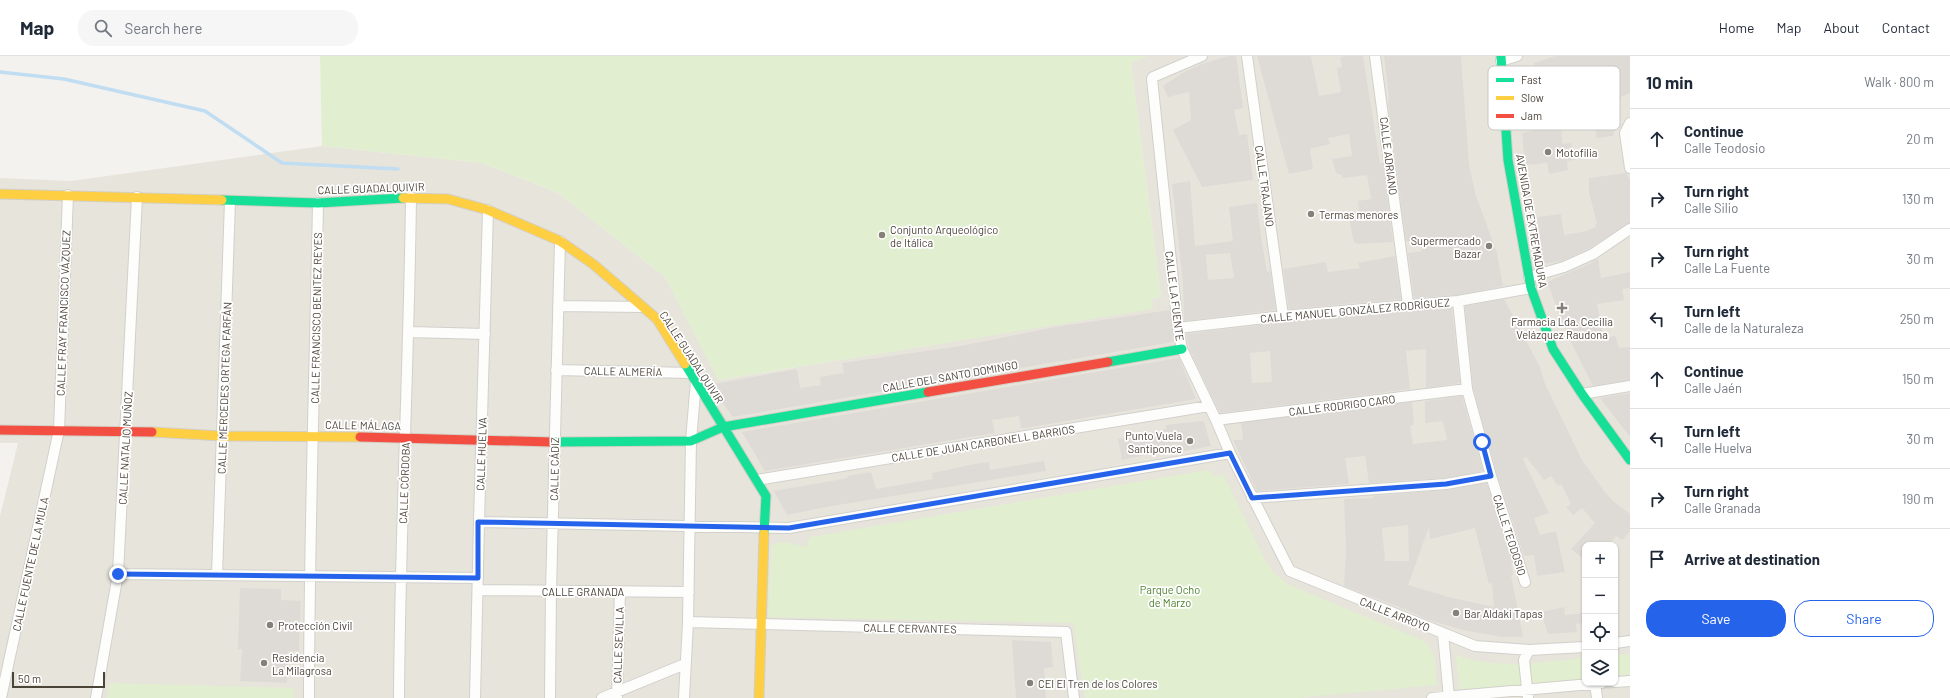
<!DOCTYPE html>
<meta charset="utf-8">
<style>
:root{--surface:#fff;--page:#f6f6f7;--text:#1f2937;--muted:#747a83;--line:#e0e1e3;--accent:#2563eb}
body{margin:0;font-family:Barlow,sans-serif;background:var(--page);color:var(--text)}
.controls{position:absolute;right:12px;bottom:12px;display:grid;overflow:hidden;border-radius:8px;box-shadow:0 1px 3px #0004}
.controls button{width:36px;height:36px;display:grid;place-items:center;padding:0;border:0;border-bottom:1px solid var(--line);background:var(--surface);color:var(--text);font:20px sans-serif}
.scale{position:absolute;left:12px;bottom:10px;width:93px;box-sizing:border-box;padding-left:4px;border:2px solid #4b4439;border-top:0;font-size:11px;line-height:14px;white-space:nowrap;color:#4b4439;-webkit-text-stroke:3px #fff;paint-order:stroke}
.stop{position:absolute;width:12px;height:12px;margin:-9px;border:3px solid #2563eb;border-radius:50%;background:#fff}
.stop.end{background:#2563eb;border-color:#fff;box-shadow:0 1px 4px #0008}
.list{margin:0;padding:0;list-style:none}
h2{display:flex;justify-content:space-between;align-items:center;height:52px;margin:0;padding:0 16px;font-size:17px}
h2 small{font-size:13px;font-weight:400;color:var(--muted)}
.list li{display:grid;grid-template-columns:26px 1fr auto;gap:12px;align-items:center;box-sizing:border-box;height:60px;padding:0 16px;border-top:1px solid var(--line)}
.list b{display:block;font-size:15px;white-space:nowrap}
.list p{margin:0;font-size:13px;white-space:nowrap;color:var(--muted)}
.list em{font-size:13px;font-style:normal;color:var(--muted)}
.actions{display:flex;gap:8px;padding:12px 16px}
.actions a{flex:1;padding:9px 0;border:1px solid var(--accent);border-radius:16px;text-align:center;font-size:14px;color:var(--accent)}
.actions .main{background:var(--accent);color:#fff}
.icon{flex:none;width:22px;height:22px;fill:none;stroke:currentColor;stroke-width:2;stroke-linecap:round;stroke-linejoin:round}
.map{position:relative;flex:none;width:1630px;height:642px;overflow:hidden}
header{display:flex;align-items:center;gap:24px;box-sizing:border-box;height:56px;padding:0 20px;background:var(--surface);border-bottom:1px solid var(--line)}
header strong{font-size:19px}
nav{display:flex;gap:22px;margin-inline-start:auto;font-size:14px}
.search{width:280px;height:36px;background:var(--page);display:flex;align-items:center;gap:10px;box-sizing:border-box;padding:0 14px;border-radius:16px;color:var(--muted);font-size:15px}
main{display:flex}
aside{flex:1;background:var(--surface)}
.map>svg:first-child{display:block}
.residential{fill:#e7e4dc;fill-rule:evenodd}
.green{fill:#e1eecf}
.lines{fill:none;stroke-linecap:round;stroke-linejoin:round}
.stream{stroke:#c0ddf1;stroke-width:3.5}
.building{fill:#dedbd6;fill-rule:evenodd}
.street-casing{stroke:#d2d0cb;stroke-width:12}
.fast-casing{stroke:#d3cfc5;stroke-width:11}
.slow-casing{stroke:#d3cfc5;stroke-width:11}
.jam-casing{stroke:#d3cfc5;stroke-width:11}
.street{stroke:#fdfdfc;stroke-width:10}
.fast{stroke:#16e098;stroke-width:9}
.slow{stroke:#ffcf43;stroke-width:9}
.jam{stroke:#f24e42;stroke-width:9}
.route{stroke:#2563eb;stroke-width:5}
.poi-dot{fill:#868178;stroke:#fff;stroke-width:1.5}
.labels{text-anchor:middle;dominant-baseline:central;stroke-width:3.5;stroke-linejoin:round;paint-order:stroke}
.poi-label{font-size:11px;fill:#4b4439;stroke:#fff;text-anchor:start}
.street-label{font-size:11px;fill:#4b4439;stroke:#fff}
.park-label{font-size:11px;fill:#4a7f2a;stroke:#fff}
.key{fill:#fff;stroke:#c9c7c4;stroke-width:1}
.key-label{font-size:11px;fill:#4b4439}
</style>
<header>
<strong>Map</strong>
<div class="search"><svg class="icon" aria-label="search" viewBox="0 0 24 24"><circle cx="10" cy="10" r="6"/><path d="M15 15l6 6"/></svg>Search here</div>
<nav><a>Home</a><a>Map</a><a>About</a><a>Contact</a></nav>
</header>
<main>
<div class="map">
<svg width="1630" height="642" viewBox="0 0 1630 642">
<rect width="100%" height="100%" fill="#f4f2ee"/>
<path class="residential" d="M1147 0H1630V642H0V460L18 387H0V122L71 125 322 90 482 107 558 137 665 221 719 324 997 278 1161 241 1131 7ZM1585 489H1615V627H1585Z"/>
<path class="green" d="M320 0H1147L1131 7 1161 241 1152 243 1153 253 718 324 665 221 558 137 482 107 322 90Z
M1208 414 1216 421 1223 418 1264 502 1274 517 1289 529 1422 584C1438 596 1435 609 1437 629L1296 642H1085L1073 567 768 561 771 489 783 486 806 491 810 481Z
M1630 598V622L1615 623V599Z
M1456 599C1497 614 1542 606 1585 602V626L1460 638Z
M110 627 294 632V642H107Z"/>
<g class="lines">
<path class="stream" d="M0 16 64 23 205 55 282 107 398 113"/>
</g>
<path class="building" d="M1228 0H1236L1243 52 1234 54 1239 79 1247 78 1253 124 1202 131 1173 74 1191 64 1189 36 1168 41 1163 30 1182 17 1202 8Z
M1257 0H1311L1319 40 1341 36 1337 12 1342 11 1340 2 1344 0H1363L1380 107H1383L1393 186 1357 188V186L1354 187 1348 158H1354V156L1359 155 1358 145 1371 143 1367 119 1343 122 1342 119 1336 117 1332 103 1352 100 1349 78 1328 82 1330 88 1310 93 1313 113 1289 118Z
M1384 0H1461L1469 109 1475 137 1497 197 1503 230 1457 239 1414 242 1408 197 1422 195 1420 185H1406L1388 48 1389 41Z
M1555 0H1630V37L1621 41 1613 80 1597 82 1591 49 1583 25 1560 32 1570 67 1553 71 1534 7Z
M1561 69 1562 88 1571 87 1574 104 1567 105 1568 114 1549 118 1547 107 1525 109 1522 77Z
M1626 117 1630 123V167L1590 192 1562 205 1542 208 1537 161 1561 158 1564 179 1587 175 1596 171 1595 168H1597L1589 136V122Z
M1190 125 1195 190 1233 185 1229 151 1257 147 1261 181 1267 216 1270 215 1276 254 1184 265 1183 226 1172 128ZM1230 197 1234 222 1208 224 1206 199Z
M1395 200 1401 243 1289 253 1283 213 1326 206 1328 216 1360 212 1358 207Z
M1598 203 1601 222 1630 216V232L1622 233 1624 244 1597 248 1604 285 1615 279 1619 292 1630 291V324L1593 330 1567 278 1547 226 1594 206H1591Z
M1504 243 1540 311 1545 328 1582 404 1604 435 1613 445 1630 458V476L1622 484 1616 480 1609 489H1605L1600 485 1597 489H1585V504L1571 493 1595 467 1582 452 1573 459 1566 451 1571 448 1561 428 1558 430 1551 420 1544 424 1526 401 1523 403 1549 457 1534 462 1540 479 1556 475 1565 516 1537 520 1534 499 1524 500 1497 418 1473 332 1465 250Z
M1452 252 1460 327 1426 332V293L1406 295 1410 333 1220 357 1190 295 1186 278 1284 266ZM1270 295 1272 326 1252 327 1250 297Z
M1170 254 1174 286 733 361 722 346 714 328 797 313 800 332 821 329 820 321 844 317 842 307 961 290 1055 271Z
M1179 302 1196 343 1025 372H1021L1019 360 992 364 995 377 765 415 742 376Z
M1630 337V381L1600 342Z
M1462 340 1483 415 1445 422 1369 427 1365 400 1345 402 1349 428 1257 435 1233 384H1243L1241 367 1412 346 1414 369 1410 370 1413 388 1447 384 1443 365 1425 367V345Z
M1201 365 1204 366 1211 390 1179 396 1177 388 1153 392 1154 397 1122 404 1118 383 1166 373V369Z
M1044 405 1046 415 826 451 787 459 774 435 848 422 847 420 871 416 876 433 933 423 932 417 975 408 989 406 990 414Z
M1487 427 1511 503 1513 519H1511L1523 581H1502L1463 574 1426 563 1407 554 1344 530 1346 495 1344 443 1374 442 1373 440 1447 434ZM1408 469 1409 505H1385L1382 472ZM1429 471 1430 483 1475 472 1489 528 1492 527 1494 551 1443 540H1446L1408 529Z
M240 532 281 533V544L301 545 299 595H288L287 627 240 625 242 593H238Z
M1564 551 1565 559 1585 557V567L1576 568 1577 576 1548 578 1541 556Z
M1012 584 1051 586 1053 611 1044 612 1046 642H1016Z"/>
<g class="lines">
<defs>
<path id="street" d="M1202 0 1153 21 1152 23 1178 272 1182 293 1216 364 1230 397 1290 515 1475 590 1529 594 1585 591
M1247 0 1283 260
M1375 0 1408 248
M1501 5 1517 0
M1630 67 1625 77 1630 112
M1529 221 1564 211 1593 198 1630 173
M1458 245 1467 333 1491 420 1525 526
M558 250 642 251
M1178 272 1283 260 1458 245 1531 232
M409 276 485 278
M556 314 691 317
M1582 338 1630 330
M1216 364 1467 333
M757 424 1209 350
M1252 442 1446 428 1491 420
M479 466 789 472 1230 397
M118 518 478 522
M217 519 230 145
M478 534 689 536
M688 566 1066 576 1074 642
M1443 578 1449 642
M1615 587 1630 585
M1615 626 1630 625
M1595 627 1597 642
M1 642 59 374 68 139
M96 642 118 518 137 141
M309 642C309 477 315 312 318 147
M399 642C400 475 409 308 411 141
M475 642 479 466 488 154
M550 642 551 535 560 185
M602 642 685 608
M617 642 620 535
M684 642 688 566 691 385 696 325
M1432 642 1602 627
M1528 642 1524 604 1529 594"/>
<path id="fast" d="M1501 0 1508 104 1531 232 1553 293 1582 338 1630 404
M222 144 318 147 403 142
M1108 306 1182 293
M685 308 766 440 764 477
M552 386 691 385 723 371 928 336"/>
<path id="slow" d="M0 138 222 144
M403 142 448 143 488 154 560 185 593 208 657 263 685 308
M152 376 222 380 360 381
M759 642 764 477"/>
<path id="jam" d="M928 336 1108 306
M0 374 152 376
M360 381 552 386"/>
</defs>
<use href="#street" class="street-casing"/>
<use href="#fast" class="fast-casing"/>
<use href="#slow" class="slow-casing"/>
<use href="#jam" class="jam-casing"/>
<use href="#street" class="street"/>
<use href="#fast" class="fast"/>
<use href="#slow" class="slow"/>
<use href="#jam" class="jam"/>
</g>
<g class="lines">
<path class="route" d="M118 518 478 522V466L789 472 1230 397 1252 442 1446 428 1491 420 1482 386"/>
</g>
<g class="poi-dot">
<circle cx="1548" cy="96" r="4"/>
<circle cx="1311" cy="158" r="4"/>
<circle cx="882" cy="179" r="4"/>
<circle cx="1489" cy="190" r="4"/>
<path d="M1560 246h4v4h4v4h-4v4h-4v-4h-4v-4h4z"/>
<circle cx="1190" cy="385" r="4"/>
<circle cx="1456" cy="557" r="4"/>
<circle cx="270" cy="569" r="4"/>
<circle cx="264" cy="607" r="4"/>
<circle cx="1030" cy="627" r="4"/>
</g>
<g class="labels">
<g class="poi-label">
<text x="1556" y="96">Motofilia</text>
<text x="1319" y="158">Termas menores</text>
<text x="890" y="173">Conjunto Arqueológico<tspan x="890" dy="13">de Itálica</tspan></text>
<text x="1481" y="184" text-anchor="end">Supermercado<tspan x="1481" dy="13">Bazar</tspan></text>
<text x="1562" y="265" text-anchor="middle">Farmacia Lda. Cecilia<tspan x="1562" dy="13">Velázquez Raudona</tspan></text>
<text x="1182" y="379" text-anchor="end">Punto Vuela<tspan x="1182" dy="13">Santiponce</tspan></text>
<text x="1464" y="557">Bar Aldaki Tapas</text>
<text x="278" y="569">Protección Civil</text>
<text x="272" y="601">Residencia<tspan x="272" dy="13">La Milagrosa</tspan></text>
<text x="1038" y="627">CEI El Tren de los Colores</text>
</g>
<g class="street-label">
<text transform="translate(1389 100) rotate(83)">CALLE ADRIANO</text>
<text transform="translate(1265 130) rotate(82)">CALLE TRAJANO</text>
<text transform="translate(371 132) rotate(-2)">CALLE GUADALQUIVIR</text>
<text transform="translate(1532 165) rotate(80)">AVENIDA DE EXTREMADURA</text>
<text transform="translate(1175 240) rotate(83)">CALLE LA FUENTE</text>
<text transform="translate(1355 254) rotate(-5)">CALLE MANUEL GONZÁLEZ RODRÍGUEZ</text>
<text transform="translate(63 257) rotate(-88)">CALLE FRAY FRANCISCO VÁZQUEZ</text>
<text transform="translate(316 262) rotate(-89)">CALLE FRANCISCO BENITEZ REYES</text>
<text transform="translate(692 301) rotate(57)">CALLE GUADALQUIVIR</text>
<text transform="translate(623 315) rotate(1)">CALLE ALMERÍA</text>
<text transform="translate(950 320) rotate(-10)">CALLE DEL SANTO DOMINGO</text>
<text transform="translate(224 332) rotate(-88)">CALLE MERCEDES ORTEGA FARFÁN</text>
<text transform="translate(1342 349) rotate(-7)">CALLE RODRIGO CARO</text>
<text transform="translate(363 369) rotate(1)">CALLE MÁLAGA</text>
<text transform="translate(983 387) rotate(-9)">CALLE DE JUAN CARBONELL BARRIOS</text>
<text transform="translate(125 392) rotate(-87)">CALLE NATALIO MUÑOZ</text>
<text transform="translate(481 398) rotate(-88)">CALLE HUELVA</text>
<text transform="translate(554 413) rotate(-89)">CALLE CÁDIZ</text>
<text transform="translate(404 427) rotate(-88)">CALLE CÓRDOBA</text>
<text transform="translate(1510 479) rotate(72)">CALLE TEODOSIO</text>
<text transform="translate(30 508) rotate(-78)">CALLE FUENTE DE LA MULA</text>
<text x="583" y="535">CALLE GRANADA</text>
<text transform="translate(1395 558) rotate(22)">CALLE ARROYO</text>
<text transform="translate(910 572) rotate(1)">CALLE CERVANTES</text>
<text transform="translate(618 589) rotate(-88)">CALLE SEVILLA</text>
</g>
<g class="park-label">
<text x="1170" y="533">Parque Ocho<tspan x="1170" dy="13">de Marzo</tspan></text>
</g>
</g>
<rect x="1488" y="10" width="132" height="64" rx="6" class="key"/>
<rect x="1496" y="22" width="18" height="4" fill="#16e098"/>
<rect x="1496" y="40" width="18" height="4" fill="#ffcf43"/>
<rect x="1496" y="58" width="18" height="4" fill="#f24e42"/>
<g class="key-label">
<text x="1521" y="28">Fast</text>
<text x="1521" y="46">Slow</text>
<text x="1521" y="64">Jam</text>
</g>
</svg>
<div class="controls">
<button>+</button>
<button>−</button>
<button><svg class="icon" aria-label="locate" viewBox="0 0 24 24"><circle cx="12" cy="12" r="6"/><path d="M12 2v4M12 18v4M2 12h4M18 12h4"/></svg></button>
<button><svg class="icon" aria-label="layers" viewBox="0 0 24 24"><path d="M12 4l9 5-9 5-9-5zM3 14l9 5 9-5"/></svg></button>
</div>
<div class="scale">50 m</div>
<div class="stop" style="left:1482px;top:386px"></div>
<div class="stop end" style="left:118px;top:518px"></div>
</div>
<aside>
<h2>10 min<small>Walk · 800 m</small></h2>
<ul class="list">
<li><svg class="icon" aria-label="ahead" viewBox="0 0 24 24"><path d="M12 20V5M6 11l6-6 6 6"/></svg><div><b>Continue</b><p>Calle Teodosio</p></div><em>20 m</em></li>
<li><svg class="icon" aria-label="right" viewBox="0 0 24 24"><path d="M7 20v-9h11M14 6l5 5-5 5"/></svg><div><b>Turn right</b><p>Calle Silio</p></div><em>130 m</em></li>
<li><svg class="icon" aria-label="right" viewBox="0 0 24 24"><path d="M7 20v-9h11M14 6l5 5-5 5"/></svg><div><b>Turn right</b><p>Calle La Fuente</p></div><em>30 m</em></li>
<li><svg class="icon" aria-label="left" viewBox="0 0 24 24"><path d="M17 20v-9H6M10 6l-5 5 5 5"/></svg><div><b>Turn left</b><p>Calle de la Naturaleza</p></div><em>250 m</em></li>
<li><svg class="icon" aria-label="ahead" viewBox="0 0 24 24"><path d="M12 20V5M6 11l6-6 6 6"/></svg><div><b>Continue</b><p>Calle Jaén</p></div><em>150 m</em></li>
<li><svg class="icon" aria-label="left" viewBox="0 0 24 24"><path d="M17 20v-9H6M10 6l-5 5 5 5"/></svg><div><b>Turn left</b><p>Calle Huelva</p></div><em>30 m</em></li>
<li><svg class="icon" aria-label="right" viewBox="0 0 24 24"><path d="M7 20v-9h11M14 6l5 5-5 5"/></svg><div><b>Turn right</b><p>Calle Granada</p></div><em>190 m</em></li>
<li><svg class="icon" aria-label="arrive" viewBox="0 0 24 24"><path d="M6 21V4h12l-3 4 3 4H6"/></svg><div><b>Arrive at destination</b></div></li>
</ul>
<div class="actions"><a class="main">Save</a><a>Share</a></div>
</aside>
</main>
